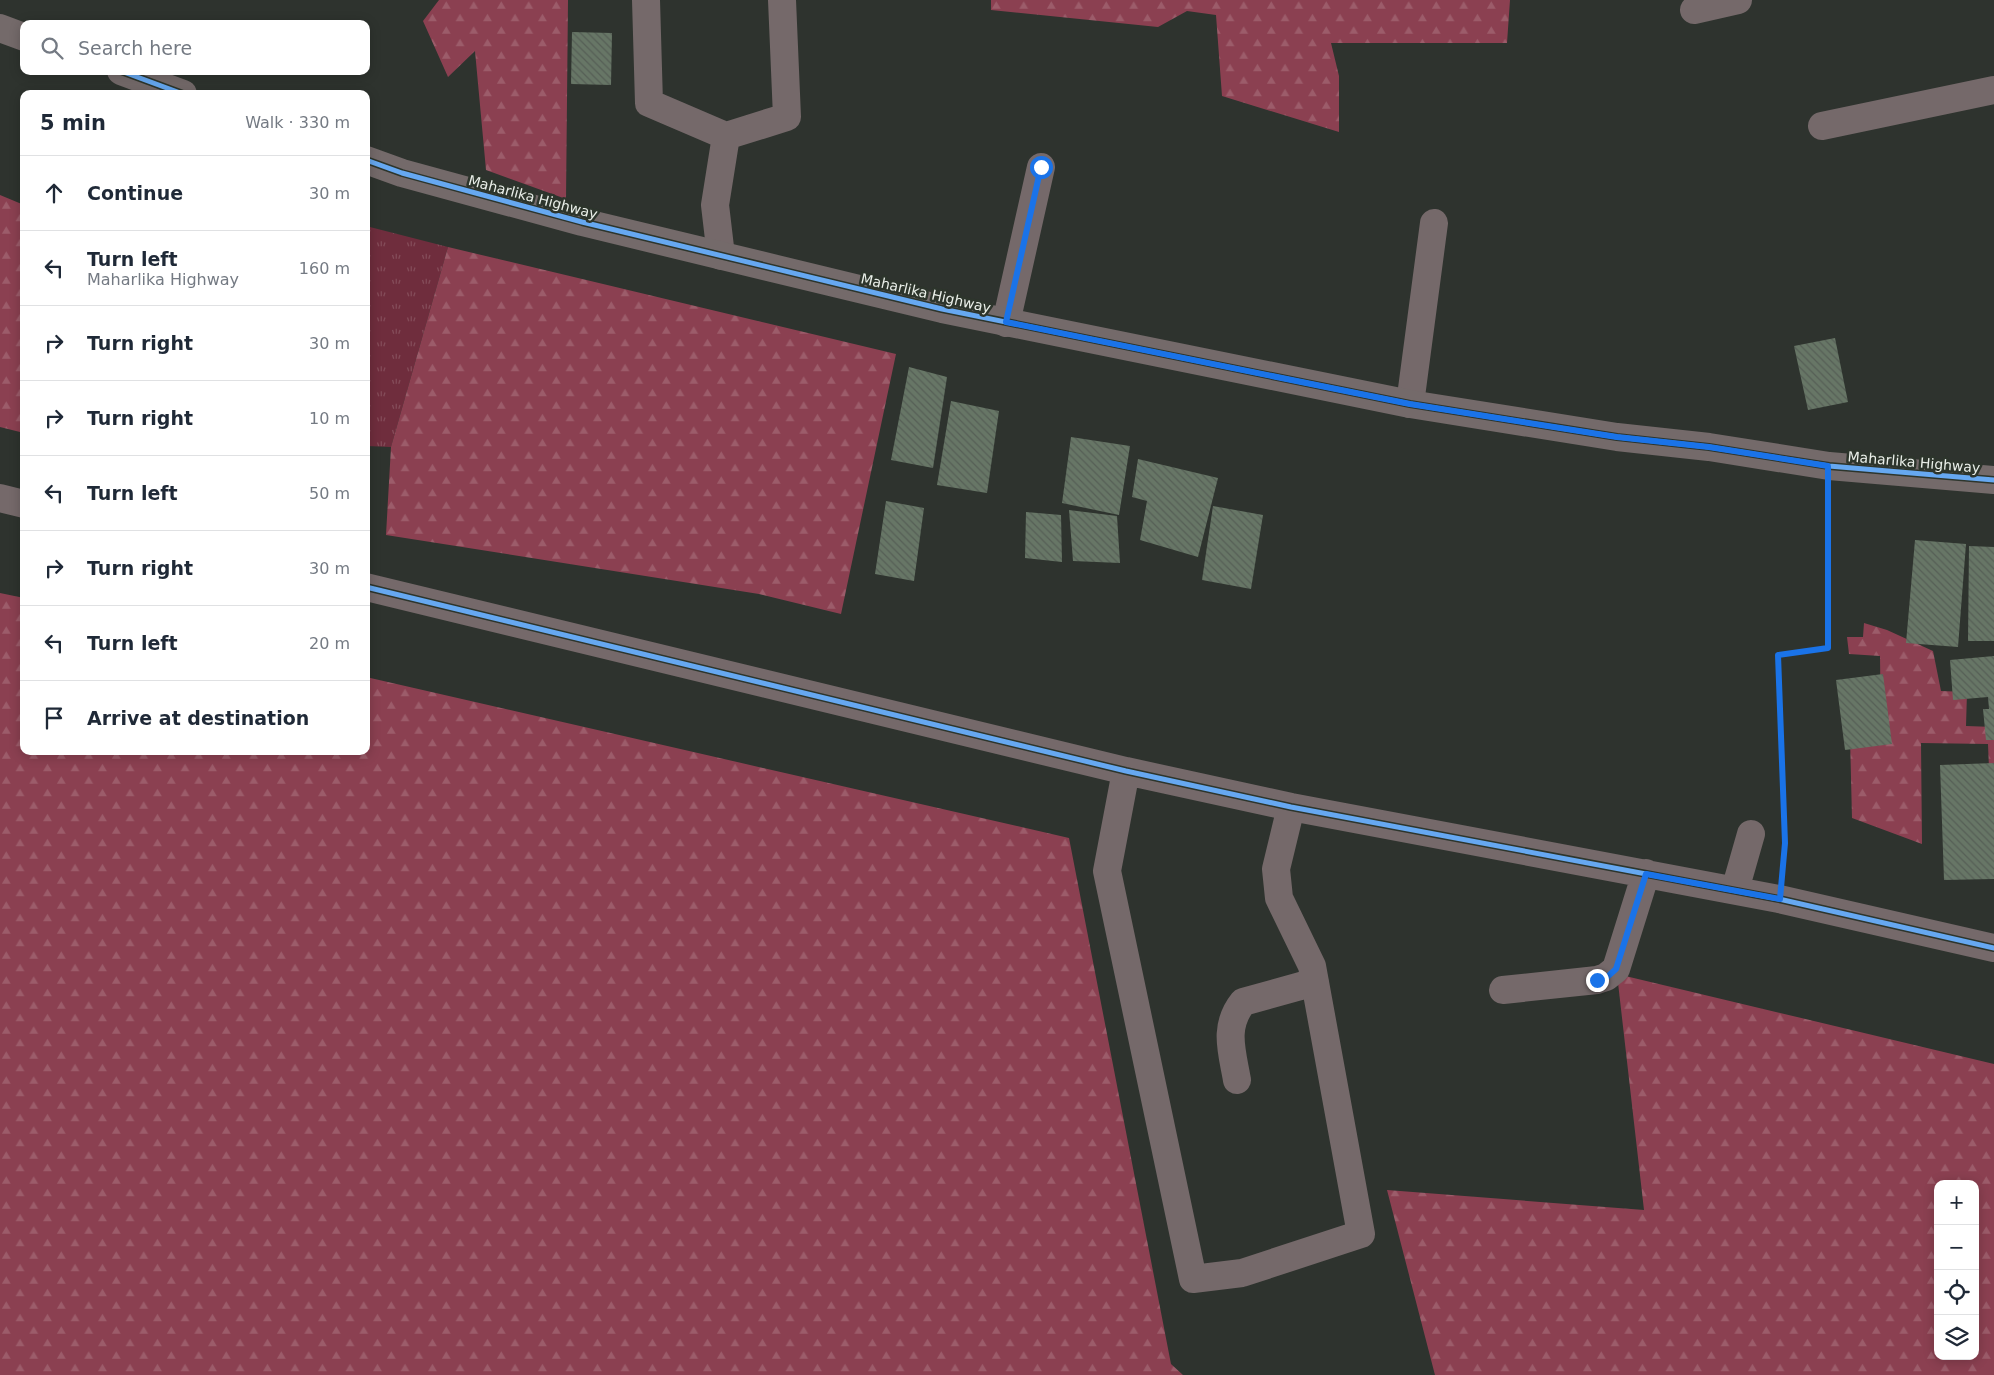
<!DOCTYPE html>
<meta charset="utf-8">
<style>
:root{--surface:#fff;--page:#f2f2f3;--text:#1f2937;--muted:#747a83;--line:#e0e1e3}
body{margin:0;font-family:"DejaVu Sans",sans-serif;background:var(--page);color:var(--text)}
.controls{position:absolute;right:15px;bottom:15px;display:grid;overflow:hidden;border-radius:10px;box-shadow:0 2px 12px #0003}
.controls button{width:45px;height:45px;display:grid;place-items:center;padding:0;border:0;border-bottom:1px solid var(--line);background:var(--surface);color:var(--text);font:25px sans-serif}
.stop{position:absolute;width:15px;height:15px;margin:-11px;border:4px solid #1a73e8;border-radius:50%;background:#fff}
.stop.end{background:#1a73e8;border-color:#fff;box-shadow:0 1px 5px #0008}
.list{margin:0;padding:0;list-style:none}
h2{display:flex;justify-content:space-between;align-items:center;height:65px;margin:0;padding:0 20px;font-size:21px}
h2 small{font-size:16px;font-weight:400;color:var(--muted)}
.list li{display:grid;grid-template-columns:32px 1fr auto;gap:15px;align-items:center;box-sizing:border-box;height:75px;padding:0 20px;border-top:1px solid var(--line)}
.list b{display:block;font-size:19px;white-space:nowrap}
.list p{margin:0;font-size:16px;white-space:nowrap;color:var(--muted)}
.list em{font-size:16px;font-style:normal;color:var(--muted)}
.icon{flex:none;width:28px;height:28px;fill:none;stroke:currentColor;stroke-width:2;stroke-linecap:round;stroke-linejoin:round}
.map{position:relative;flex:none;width:1994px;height:1375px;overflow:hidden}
.search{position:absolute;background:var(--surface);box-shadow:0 2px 12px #0003;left:20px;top:20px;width:350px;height:55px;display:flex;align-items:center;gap:12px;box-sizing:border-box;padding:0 18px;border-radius:10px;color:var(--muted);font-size:19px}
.panel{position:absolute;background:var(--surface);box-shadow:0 2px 12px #0003;left:20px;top:90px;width:350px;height:665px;border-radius:10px}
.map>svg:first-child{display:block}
.grass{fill:url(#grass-tufts)}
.forest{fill:url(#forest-firs);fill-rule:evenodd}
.building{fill:url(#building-back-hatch)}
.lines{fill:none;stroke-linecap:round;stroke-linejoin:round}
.path{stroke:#726d6c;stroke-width:3;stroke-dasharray:4 4;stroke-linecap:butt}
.minor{stroke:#75696a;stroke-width:28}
.major{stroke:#746a6a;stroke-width:28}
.cycleway-casing{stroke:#2d352c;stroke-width:8}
.cycleway{stroke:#66a8f1;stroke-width:5}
.route{stroke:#1a73e8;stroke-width:6}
.labels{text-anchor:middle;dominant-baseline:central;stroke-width:5;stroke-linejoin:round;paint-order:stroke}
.street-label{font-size:14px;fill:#eaefe9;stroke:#2d352c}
</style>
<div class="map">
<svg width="1994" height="1375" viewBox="0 0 1994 1375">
<defs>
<pattern id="grass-tufts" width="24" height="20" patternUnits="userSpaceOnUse" patternTransform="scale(1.25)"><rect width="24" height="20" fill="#6f2d3d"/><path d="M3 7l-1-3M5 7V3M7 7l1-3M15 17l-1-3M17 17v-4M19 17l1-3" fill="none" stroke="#844c59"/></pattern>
<pattern id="forest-firs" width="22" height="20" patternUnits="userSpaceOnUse" patternTransform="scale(1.25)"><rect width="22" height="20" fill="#8b4051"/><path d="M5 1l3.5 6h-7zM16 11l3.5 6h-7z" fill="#9c5c6a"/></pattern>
<pattern id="building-back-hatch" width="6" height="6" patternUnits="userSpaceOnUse" patternTransform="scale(1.25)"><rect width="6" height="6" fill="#677666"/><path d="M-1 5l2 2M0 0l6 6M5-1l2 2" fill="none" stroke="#565f56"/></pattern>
</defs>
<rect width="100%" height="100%" fill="#2e332e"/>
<path class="grass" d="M366 226 448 247 391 447 366 446Z"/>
<path class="forest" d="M439 0H568L566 199 486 170 475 51 448 77 423 21Z
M991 0H1510L1507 43H1331L1339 76V132L1222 96 1216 15 1187 11 1158 27 991 10Z
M0 195 24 205V433L0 427Z
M448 247 896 354 841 614 759 594 386 535 391 447Z
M0 593 24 598V751H366V677L1069 838 1171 1364 1183 1375H0Z
M1864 623 1887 630 1933 651 1941 691 1967 692 1966 726 1994 727V866H1993L1988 744 1921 743 1922 844 1852 818 1850 736 1881 731 1880 656 1849 654 1847 637H1863Z
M1617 974 1994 1064V1375H1435L1387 1190 1644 1210ZM1938 1184H1975V1356H1938Z"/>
<path class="building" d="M572 32 612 33 611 85 571 84Z
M1835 338 1848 402 1808 410 1794 346Z
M909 367 947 377 933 468 891 460Z
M951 401 999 411 987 493 937 485Z
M1071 437 1130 446 1119 515 1062 503Z
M1138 459 1218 478 1198 557 1140 540 1147 501 1132 497Z
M886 501 924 508 914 581 875 574Z
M1213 506 1263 515 1251 589 1202 580Z
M1069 510 1117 516 1120 563 1073 561Z
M1026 512 1061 515 1062 562 1025 558Z
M1915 540 1966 544 1958 647 1906 643Z
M1969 546 1994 547V641H1968Z
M1994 656V740H1986L1983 709H1989L1988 697 1953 700 1950 660Z
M1883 674 1892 744 1845 750 1836 680Z
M1994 763V879L1944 880 1940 765Z"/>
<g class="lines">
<path class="path" d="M1785 829 1778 655 1829 648V497
M1783 866 1785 838"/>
<path class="minor" d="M646 0 649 103 726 136 787 117 782 0
M1694 10 1738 0
M1822 126 1994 90
M721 256 715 205 726 136
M1006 323 1041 167
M1410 404 1434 223
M0 498 24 504
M366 587 1126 771 1291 807 1779 899 1994 948
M1126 771 1107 871 1193 1279 1242 1273 1361 1234 1312 966 1279 898 1276 869 1291 807
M1735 890 1751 834
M1503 990 1597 980 1606 977 1616 969 1646 873
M1237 1080C1232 1051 1223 1027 1243 1002L1315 982"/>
<path class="major" d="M0 28 24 37
M121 71 183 94
M366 160 402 173 582 222 942 309 1410 404 1617 437 1709 447 1829 466 1994 480"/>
<defs>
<path id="cycleway" d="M121 71 183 94
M366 160 402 173 582 222 942 309 1410 404 1617 437 1709 447 1829 466 1994 480
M366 587 1126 771 1291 807 1779 899 1994 948"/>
</defs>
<use href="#cycleway" class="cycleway-casing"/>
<use href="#cycleway" class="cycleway"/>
</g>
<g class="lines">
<path class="route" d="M1041 167 1006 322 1410 404 1617 437 1709 447 1828 466V648L1778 655 1785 843 1780 899 1646 874 1616 969 1606 978 1597 980"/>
</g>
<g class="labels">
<g class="street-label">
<text transform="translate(533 197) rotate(15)">Maharlika Highway</text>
<text transform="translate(926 293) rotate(13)">Maharlika Highway</text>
<text transform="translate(1914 462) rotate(5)">Maharlika Highway</text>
</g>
</g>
</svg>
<div class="controls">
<button>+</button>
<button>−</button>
<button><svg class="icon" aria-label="locate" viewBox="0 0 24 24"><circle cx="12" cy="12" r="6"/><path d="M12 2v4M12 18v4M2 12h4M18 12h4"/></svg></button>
<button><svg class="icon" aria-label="layers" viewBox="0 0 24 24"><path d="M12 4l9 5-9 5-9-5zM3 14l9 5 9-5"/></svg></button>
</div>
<div class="stop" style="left:1041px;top:167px"></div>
<div class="stop end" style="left:1597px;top:980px"></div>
<div class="search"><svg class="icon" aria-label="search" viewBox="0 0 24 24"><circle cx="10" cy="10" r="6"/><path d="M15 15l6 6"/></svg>Search here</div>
<section class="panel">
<h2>5 min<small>Walk · 330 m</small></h2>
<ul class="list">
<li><svg class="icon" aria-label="ahead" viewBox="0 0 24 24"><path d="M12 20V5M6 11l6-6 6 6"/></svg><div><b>Continue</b></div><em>30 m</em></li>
<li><svg class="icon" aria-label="left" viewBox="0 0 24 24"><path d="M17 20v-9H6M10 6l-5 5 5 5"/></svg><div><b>Turn left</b><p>Maharlika Highway</p></div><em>160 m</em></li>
<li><svg class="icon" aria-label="right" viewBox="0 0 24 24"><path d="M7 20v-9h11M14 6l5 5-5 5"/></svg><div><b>Turn right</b></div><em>30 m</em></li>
<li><svg class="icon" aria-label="right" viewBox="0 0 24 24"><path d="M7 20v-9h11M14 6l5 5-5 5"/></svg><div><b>Turn right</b></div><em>10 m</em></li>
<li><svg class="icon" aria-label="left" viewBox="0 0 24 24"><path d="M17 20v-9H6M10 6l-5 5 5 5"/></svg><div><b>Turn left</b></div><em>50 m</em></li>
<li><svg class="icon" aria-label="right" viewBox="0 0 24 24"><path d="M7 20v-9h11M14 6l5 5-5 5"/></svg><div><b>Turn right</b></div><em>30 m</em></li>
<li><svg class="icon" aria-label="left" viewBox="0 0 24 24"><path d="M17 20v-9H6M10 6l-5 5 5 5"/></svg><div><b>Turn left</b></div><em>20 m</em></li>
<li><svg class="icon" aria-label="arrive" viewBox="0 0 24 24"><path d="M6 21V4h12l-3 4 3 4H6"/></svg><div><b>Arrive at destination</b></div></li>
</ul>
</section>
</div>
